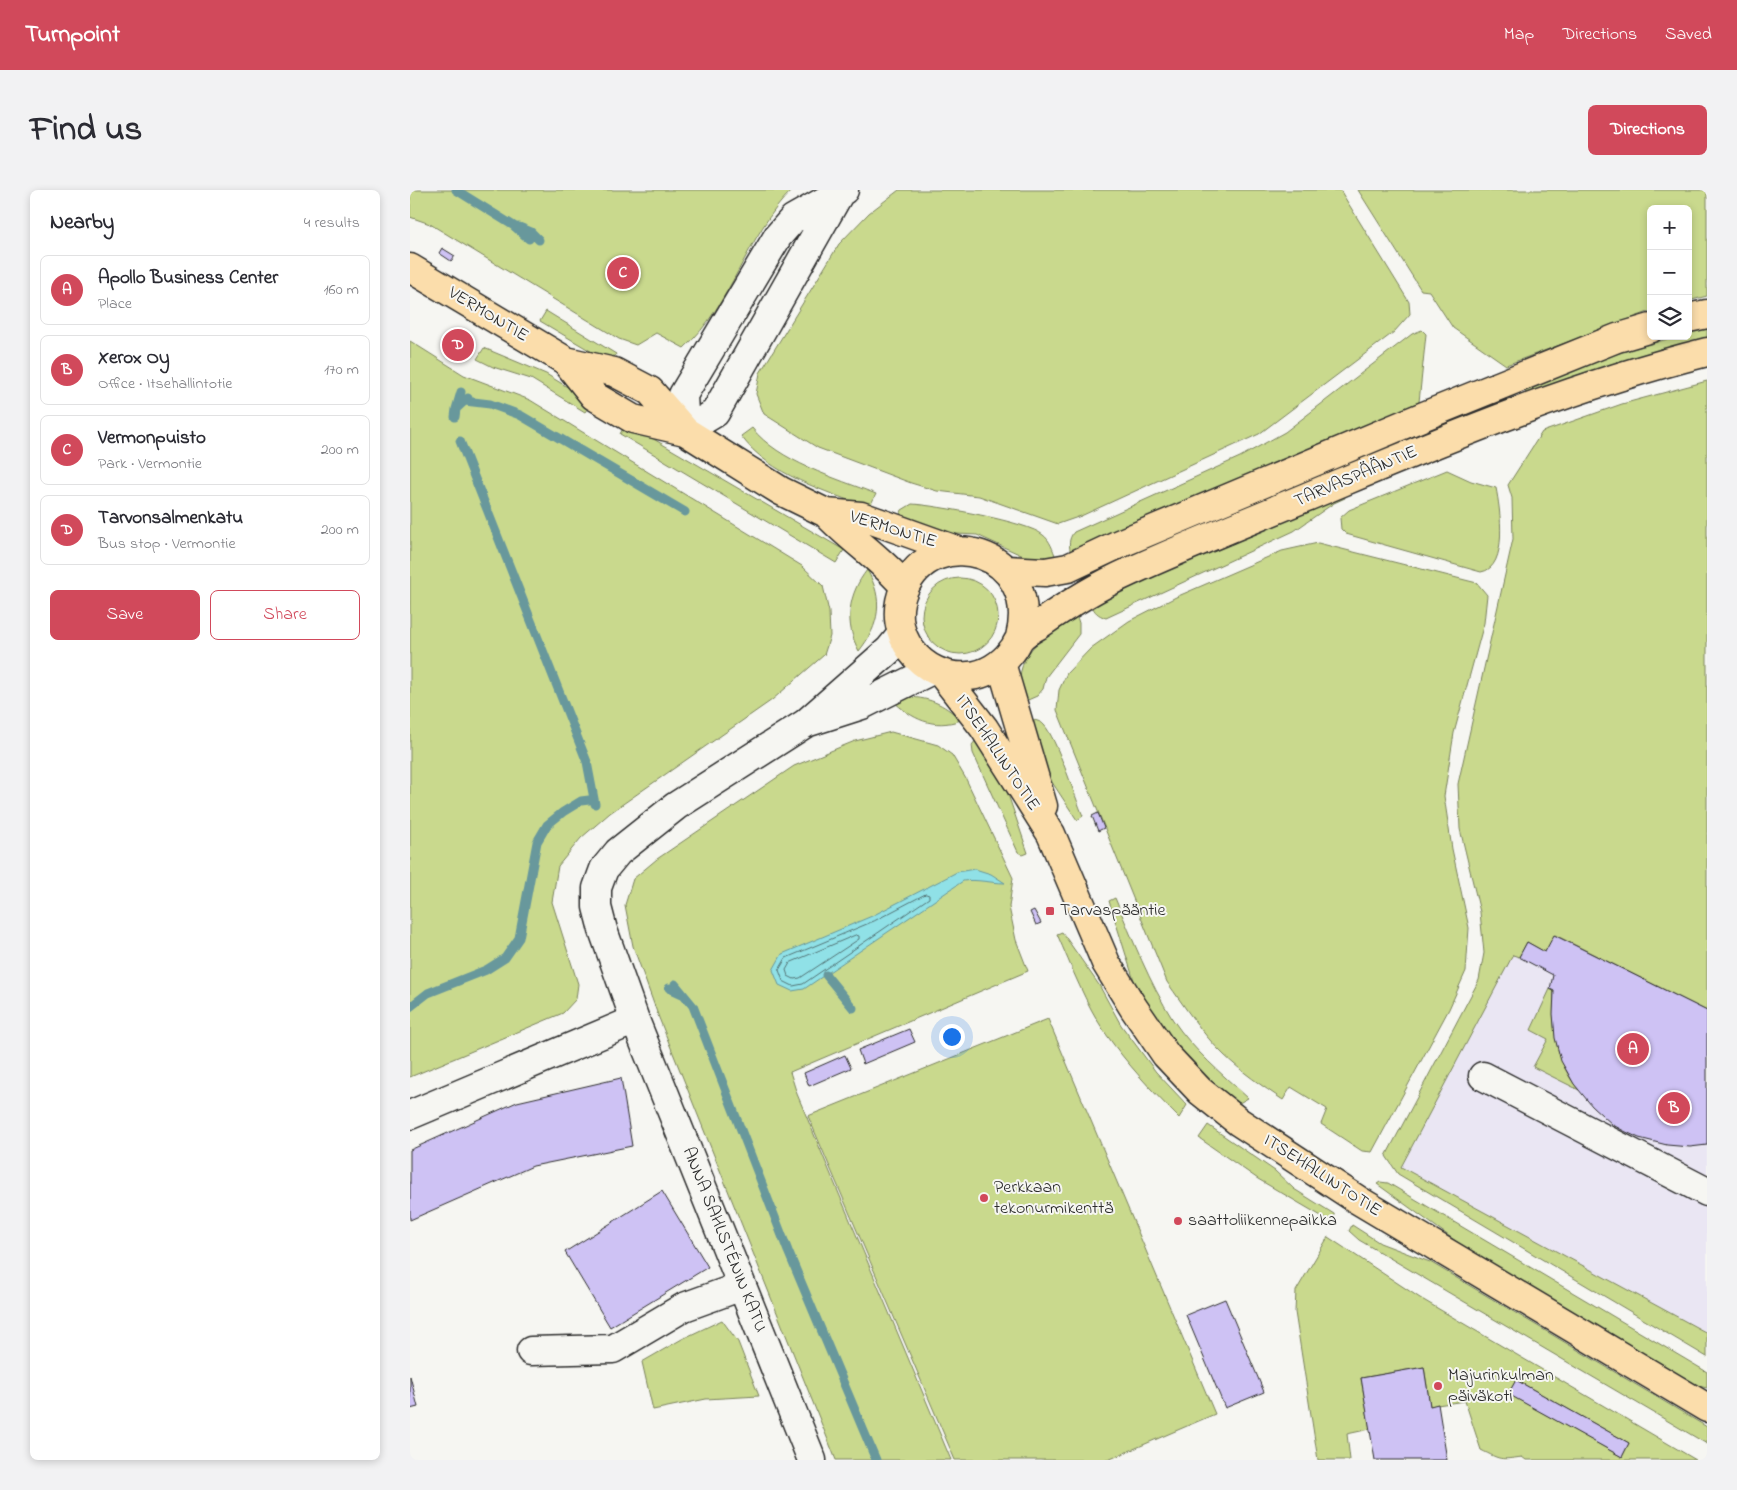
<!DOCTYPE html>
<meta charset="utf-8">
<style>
:root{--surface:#fff;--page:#f2f2f3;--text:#2b2b33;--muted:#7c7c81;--line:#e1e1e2;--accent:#d1495b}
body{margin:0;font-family:"Indie Flower",sans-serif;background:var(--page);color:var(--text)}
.controls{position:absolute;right:15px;top:15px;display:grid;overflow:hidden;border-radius:8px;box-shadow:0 2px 8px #0003}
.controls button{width:45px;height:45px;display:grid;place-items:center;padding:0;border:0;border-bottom:1px solid var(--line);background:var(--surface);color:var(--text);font:25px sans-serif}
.you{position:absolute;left:541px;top:846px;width:18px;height:18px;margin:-12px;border:4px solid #fff;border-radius:50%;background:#1a73e8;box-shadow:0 0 0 8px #1a73e833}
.badge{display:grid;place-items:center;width:32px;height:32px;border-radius:50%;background:var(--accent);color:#fff;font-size:16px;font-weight:700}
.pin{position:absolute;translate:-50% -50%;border:2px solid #fff;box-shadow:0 1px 5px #0006}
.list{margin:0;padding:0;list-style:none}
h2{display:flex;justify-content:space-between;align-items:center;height:65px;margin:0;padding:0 20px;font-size:21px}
h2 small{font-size:16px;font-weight:400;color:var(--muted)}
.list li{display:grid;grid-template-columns:32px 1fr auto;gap:15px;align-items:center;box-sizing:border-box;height:70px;margin:0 10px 10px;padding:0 10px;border:1px solid var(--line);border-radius:8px}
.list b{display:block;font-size:19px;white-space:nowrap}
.list p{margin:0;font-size:16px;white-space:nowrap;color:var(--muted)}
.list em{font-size:16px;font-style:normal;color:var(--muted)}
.actions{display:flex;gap:10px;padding:15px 20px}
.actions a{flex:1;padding:11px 0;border:1px solid var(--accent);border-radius:8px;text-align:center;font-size:18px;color:var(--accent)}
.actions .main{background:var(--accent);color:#fff}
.icon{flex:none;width:28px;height:28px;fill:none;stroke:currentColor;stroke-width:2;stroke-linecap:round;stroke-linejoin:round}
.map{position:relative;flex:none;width:1297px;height:1270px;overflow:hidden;border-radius:8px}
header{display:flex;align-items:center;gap:30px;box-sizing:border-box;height:70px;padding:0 25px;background:var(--accent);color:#fff}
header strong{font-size:24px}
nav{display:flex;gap:28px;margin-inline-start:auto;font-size:18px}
.intro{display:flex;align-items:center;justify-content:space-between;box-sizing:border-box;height:120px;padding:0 30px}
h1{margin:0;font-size:35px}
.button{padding:12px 22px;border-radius:8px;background:var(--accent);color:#fff;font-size:18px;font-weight:700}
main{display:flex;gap:30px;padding:0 30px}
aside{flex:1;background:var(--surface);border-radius:8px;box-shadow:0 2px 8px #0003}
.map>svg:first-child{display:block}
.built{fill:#eae6f3}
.green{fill:#c9d98d;stroke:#7a825c;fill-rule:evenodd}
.water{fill:#90e1e7;stroke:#68989c}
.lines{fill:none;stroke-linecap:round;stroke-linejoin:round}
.shore{stroke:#537476;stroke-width:1}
.stream{stroke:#68989c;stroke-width:9}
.building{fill:#cec2f4;stroke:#2b2b2b}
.minor-casing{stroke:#2b2b2b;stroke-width:31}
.major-casing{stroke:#2b2b2b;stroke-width:31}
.minor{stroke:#f6f6f2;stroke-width:28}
.major{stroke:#fbddab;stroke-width:28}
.poi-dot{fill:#d1495b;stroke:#f6f6f2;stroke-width:2}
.labels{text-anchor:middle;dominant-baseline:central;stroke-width:4;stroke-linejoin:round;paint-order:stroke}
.street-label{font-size:18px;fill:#2b2b2b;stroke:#f6f6f2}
.poi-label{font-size:18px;fill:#2b2b2b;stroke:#f6f6f2;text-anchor:start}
</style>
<header>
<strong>Turnpoint</strong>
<nav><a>Map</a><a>Directions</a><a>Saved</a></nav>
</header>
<div class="intro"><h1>Find us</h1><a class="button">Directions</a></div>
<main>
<aside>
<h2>Nearby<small>4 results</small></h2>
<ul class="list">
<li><span class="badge">A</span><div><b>Apollo Business Center</b><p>Place</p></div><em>160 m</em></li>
<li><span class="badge">B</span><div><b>Xerox Oy</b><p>Office · Itsehallintotie</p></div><em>170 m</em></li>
<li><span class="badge">C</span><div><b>Vermonpuisto</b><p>Park · Vermontie</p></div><em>200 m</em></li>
<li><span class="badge">D</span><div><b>Tarvonsalmenkatu</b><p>Bus stop · Vermontie</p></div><em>200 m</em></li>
</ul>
<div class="actions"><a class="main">Save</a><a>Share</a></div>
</aside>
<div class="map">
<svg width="1297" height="1270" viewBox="0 0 1297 1270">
<rect width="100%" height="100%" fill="#f6f6f2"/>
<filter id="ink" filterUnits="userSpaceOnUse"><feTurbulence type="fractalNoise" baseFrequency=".02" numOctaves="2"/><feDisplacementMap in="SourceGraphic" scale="10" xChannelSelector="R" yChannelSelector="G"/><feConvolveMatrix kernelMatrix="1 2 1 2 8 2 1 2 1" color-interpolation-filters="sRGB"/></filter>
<g filter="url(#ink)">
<path class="built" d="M1142 675 1297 747V1143L991 977 1103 765Z"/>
<path class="green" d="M0 0H382C336 45 322 115 274 158L246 143 226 155 209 149 20 34 0 27Z
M489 0H930L999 112 1000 124 984 142 849 244 671 326 648 334 569 306 527 301 501 293 408 258 354 224 346 204 350 183 429 54 459 23Z
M948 0H1297V106L1278 111V19H1241V121L1096 175 1043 138 1019 101 1011 100Z
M136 121 206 164 203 170 184 163 130 131Z
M1297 138V149L1182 181 1117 206 1113 196 1179 172 1268 146H1278V143Z
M1012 140 1016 144 1009 212 661 365C659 356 658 349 664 342L830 267 875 242 1002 144Z
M0 151 54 185 120 210 392 376 413 396 419 422 420 446 414 465 362 510 200 623 171 648 148 676 142 712 168 794 166 809 153 823 0 887Z
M74 158 136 184 182 212 175 222 121 189 83 177 67 169Z
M1297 191V821L1145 745 1135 762 1117 752 1109 767 1103 765 991 977 1297 1143V1167L988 984 976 966 1069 790 1074 763 1070 722 1050 639 1048 594 1103 349 1102 308 1098 295 1132 242 1212 214Z
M216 233 434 360 426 373 210 244Z
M1018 236 1022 244 692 385 688 374Z
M342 238C369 272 426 288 466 304L459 318C416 301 359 285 331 246Z
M1037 280 1061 291 1086 298C1090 318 1099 378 1071 382L936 344 931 339 930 328 939 320Z
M933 302 935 308 924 313 884 341 696 428C688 425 684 422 682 415L779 368Z
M502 314C524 315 619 332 633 345 640 350 643 360 646 368L620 369 567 345 547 344 488 330 492 320Z
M908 353 1067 393 1077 405 1074 433 1044 543 1034 606 1042 659 1059 738 1056 781 1039 819 962 962 952 961 911 934 917 919 881 897 873 910C852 896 832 882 814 865 792 844 775 817 757 792L647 520 649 500 657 483 681 458 719 431 766 407 872 361Z
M457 380C474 409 470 435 449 461 434 434 438 404 457 380Z
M512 426a38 38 0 1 1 76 0a38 38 0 1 1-76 0Z
M666 424 669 433V444L636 487 633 499 627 506 611 513C602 464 630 448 666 424Z
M494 507C518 507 533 513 551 530 523 540 502 529 482 510Z
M624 530C628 531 632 532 634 535 646 547 665 607 673 626L667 630 634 580 616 531Z
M481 542 528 555 542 565 556 589 603 688 599 717 606 750 618 781 380 882 387 904 541 1270H426L249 828 223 756 215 715 223 689 247 669 384 576 445 551Z
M566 550 591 584 618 663 613 665 608 662 563 563 562 555Z
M705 708C723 750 739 792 763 830 783 860 812 884 838 908L824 916 785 881 758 847 726 797 699 711Z
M652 742 689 795 711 835 746 882 777 915 769 928C743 902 717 874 696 844 675 813 662 778 647 744Z
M1140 799 1144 801C1142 837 1145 872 1169 900L1123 877 1138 849 1121 840Z
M638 829 805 1224 698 1270H545L398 926Z
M798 935 865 981 884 999 924 1024 925 1027 922 1030H918L848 989 789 948Z
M970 992 978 993 1297 1182V1198L1280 1194 1054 1057 967 994Z
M942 1035 970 1053 1020 1072 1297 1237V1254L949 1050 939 1041Z
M918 1047 1010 1108 1286 1270H1116L1112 1267C1090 1270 1091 1270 1071 1260L1055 1211 1020 1216 1014 1177 951 1188 960 1239 937 1244 940 1270H908L885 1122 886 1101ZM1106 1190 1219 1253 1212 1267 1099 1204Z
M312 1130 328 1152 349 1206 296 1209 243 1220 232 1172 272 1149Z"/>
<path class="water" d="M565 679 581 684 595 693C580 693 568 689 553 691L394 799 382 801 369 795 363 780 372 764 462 726 547 682Z"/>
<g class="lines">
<path class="shore" d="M516 704 519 705V708L393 794 383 796 373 791 369 780 376 768 464 731Z
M446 745 449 746V749L390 788 384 789 378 786 376 780 380 773Z"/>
<path class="stream" d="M46 0 104 36 119 49
M109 37 121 42 129 50
M55 211 80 214 110 225 275 322
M46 219 51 202
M45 227 46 219 58 208
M50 251 177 572 185 614
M416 785 443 818
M265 794 283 816 378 1061 466 1270
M259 798 272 804
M0 817 18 803 76 780 95 768 109 748 127 652 137 635 153 622 171 611 179 610"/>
</g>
<path class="building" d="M32 58 45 66 41 71 29 63Z
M688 623 694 638 688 641 682 626Z
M624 720 631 733 626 735 620 722Z
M1144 745 1297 821V955L1280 957 1257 955 1229 948 1214 941 1203 935 1182 916 1164 894 1151 871 1145 848 1143 824 1144 801 1140 799 1143 785 1109 767 1117 752 1135 762Z
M499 839 505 852 453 874 448 860Z
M435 865 441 878 399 896 394 883Z
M211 888 222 956 123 976 0 1030V960L107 912Z
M252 1001 298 1077 200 1137 155 1062Z
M815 1109 854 1202 815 1218 776 1125Z
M1014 1177 1020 1216 1028 1214 1037 1270H965L951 1188Z
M0 1186 8 1217 0 1219Z
M1106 1190 1219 1253 1212 1267 1098 1204Z"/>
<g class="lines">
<defs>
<path id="minor" d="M429 4 305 223 275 241 273 205 368 46 383 29 434 0
M492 444 479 460 396 533 452 515 522 480
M396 533 266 616 208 662 194 679 187 698V717L193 740 225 830 402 1270
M1073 886 1297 1002
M0 925 225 830
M121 1161 203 1159 274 1117 332 1096"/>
<path id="major" d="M0 78 156 171 204 182 240 201 275 241 371 301 416 323 451 326 549 361
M1278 128 1297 124
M156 171 184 206 223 229 275 241
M416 323C441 350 471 368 495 397
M597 380 635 382 658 378 709 354 1014 226 1207 148 1241 138
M610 447C632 360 523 331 494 399 475 443 511 491 559 486 575 485 592 475 602 461 606 457 607 451 611 447 616 442 624 438 630 434 657 415 688 396 719 382 787 351 857 324 925 295 1047 244 1169 194 1297 162
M591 473 633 616
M532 484 574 538 641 644 696 773 723 817 756 865 790 901 829 932 948 1010 1297 1218"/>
</defs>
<use href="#minor" class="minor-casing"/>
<use href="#major" class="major-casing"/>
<use href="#minor" class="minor"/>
<use href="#major" class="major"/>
</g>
</g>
<g class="poi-dot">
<rect x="635" y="716" width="10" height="10" rx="2.5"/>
<circle cx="574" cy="1008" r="5"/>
<circle cx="768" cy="1031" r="5"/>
<circle cx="1028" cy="1196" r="5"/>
</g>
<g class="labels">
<g class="street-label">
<text transform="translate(78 125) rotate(31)">VERMONTIE</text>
<text transform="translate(946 287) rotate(-23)">TARVASPÄÄNTIE</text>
<text transform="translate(483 340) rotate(17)">VERMONTIE</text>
<text transform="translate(587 563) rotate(56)">ITSEHALLINTOTIE</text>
<text transform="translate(912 986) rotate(33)">ITSEHALLINTOTIE</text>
<text transform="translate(314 1050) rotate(68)">ANNA SAHLSTÉNIN KATU</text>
</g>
<g class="poi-label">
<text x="650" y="721">Tarvaspääntie</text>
<text x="584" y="998">Perkkaan<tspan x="584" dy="21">tekonurmikenttä</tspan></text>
<text x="778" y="1031">saattoliikennepaikka</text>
<text x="1038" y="1186">Majurinkulman<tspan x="1038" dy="21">päiväkoti</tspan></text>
</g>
</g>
</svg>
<div class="controls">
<button>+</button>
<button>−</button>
<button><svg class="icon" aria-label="layers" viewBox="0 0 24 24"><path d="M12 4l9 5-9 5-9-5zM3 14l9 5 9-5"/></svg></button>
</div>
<div class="you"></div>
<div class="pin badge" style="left:1223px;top:859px">A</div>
<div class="pin badge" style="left:1264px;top:918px">B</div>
<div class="pin badge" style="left:213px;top:83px">C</div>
<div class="pin badge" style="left:48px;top:155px">D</div>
</div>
</main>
